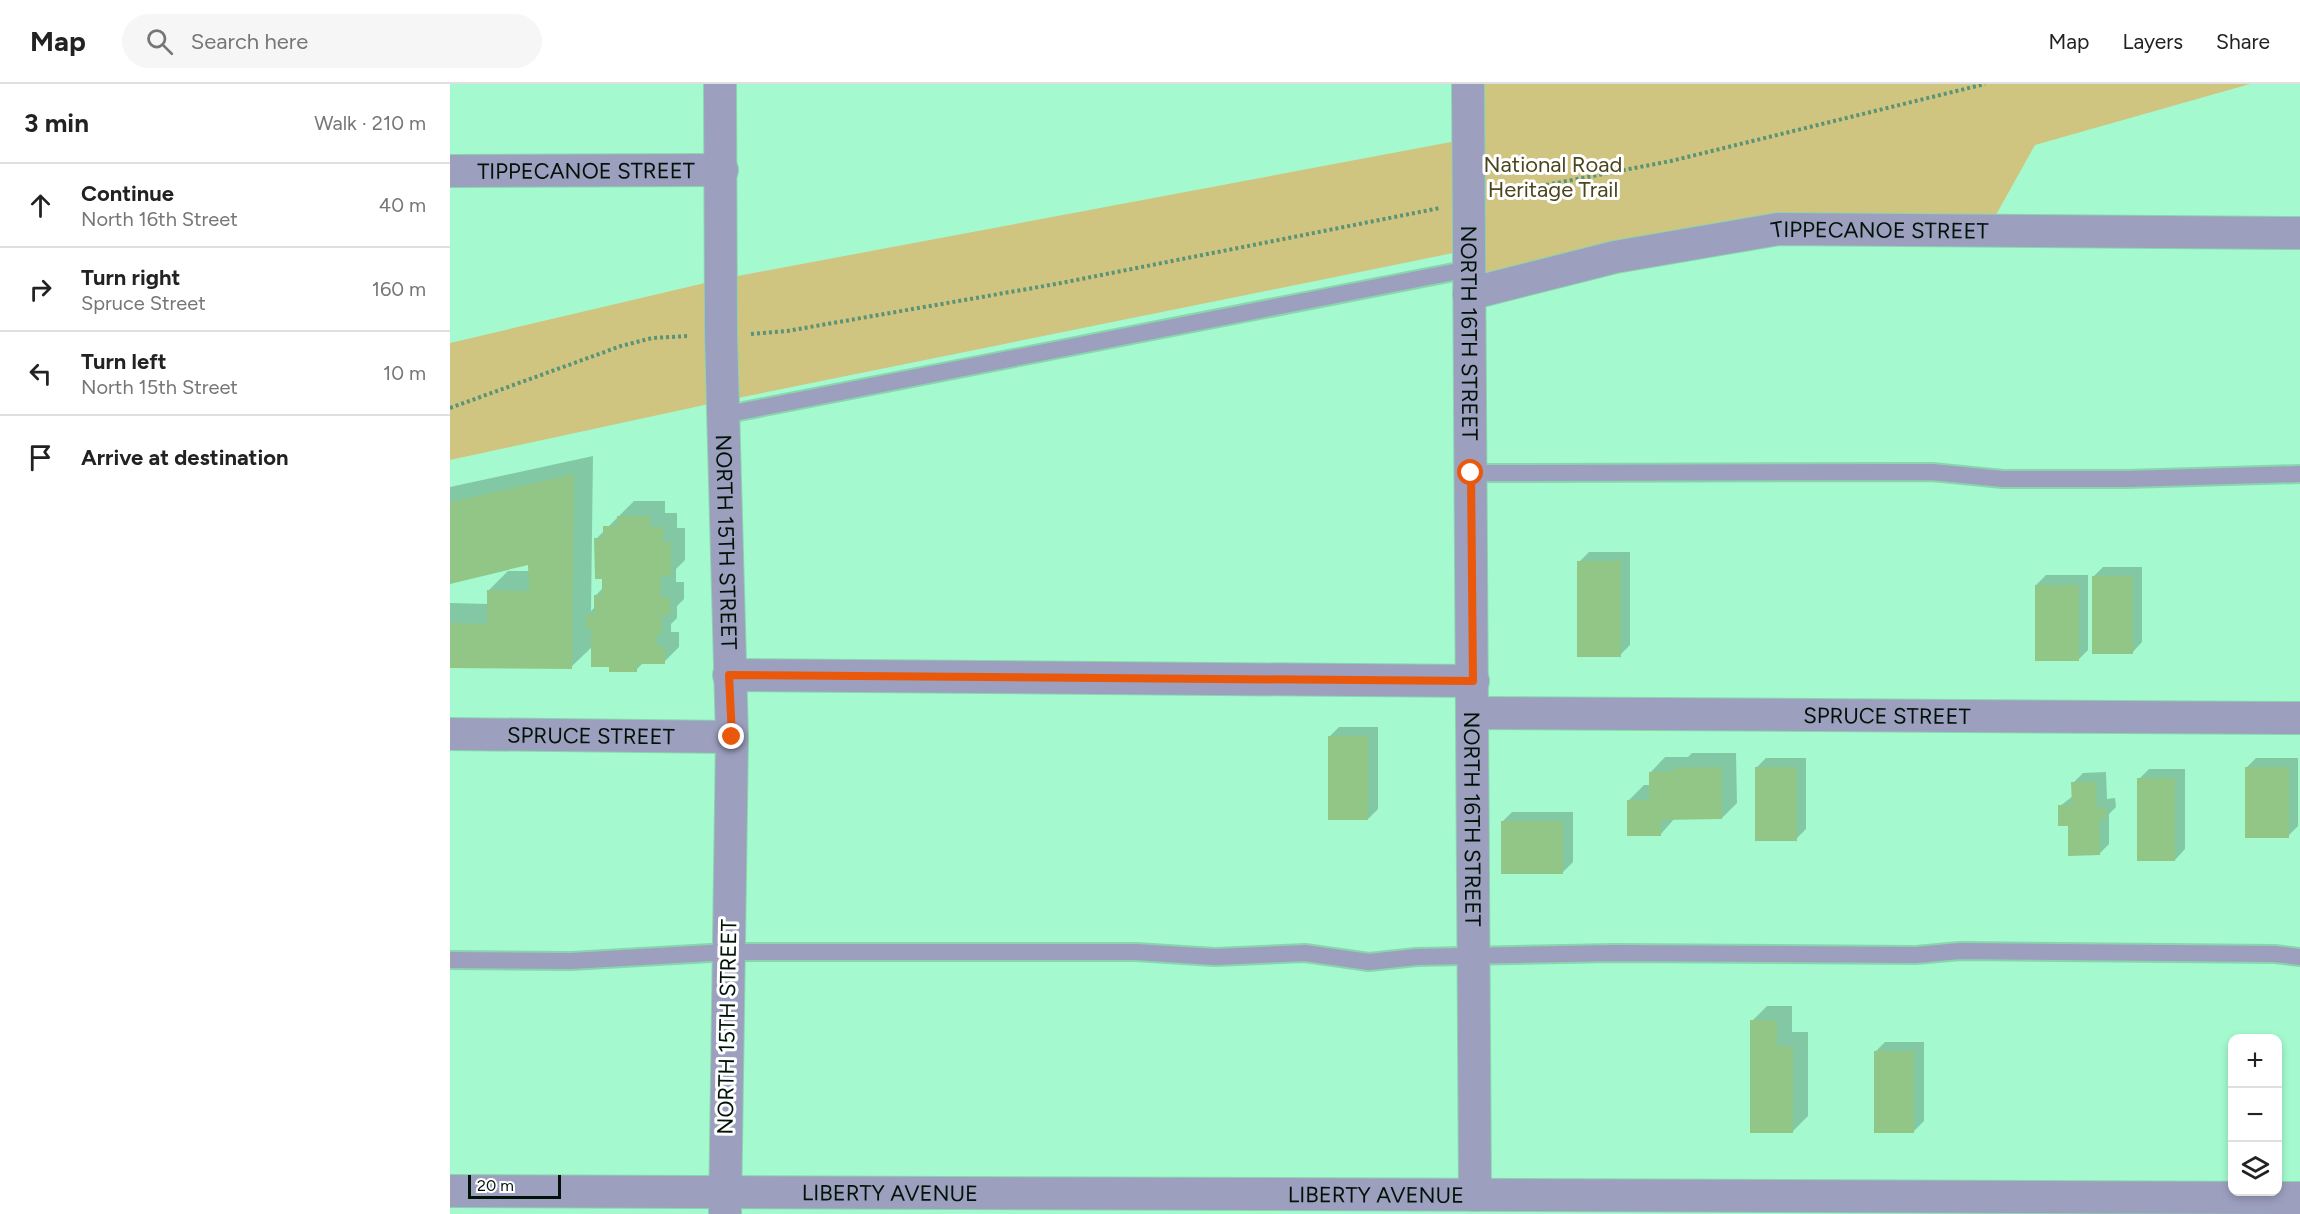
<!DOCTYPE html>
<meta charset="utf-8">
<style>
:root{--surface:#fff;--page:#f6f6f6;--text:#222;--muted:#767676;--line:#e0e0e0}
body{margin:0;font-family:Figtree,sans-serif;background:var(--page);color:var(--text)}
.controls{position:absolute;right:18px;bottom:18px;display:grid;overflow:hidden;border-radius:12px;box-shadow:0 3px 9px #0003}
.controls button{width:54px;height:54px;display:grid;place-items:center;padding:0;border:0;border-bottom:2px solid var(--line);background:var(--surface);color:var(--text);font:30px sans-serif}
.scale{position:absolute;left:18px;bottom:15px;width:93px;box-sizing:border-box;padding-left:6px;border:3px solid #001308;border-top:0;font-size:16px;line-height:21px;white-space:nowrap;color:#001308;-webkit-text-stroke:4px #fff;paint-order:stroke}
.stop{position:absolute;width:18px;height:18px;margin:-14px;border:4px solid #ea580c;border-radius:50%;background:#fff}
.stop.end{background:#ea580c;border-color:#fff;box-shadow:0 2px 6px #0008}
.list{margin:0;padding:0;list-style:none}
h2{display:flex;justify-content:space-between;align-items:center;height:78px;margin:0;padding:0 24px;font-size:26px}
h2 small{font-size:20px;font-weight:400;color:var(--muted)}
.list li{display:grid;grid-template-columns:39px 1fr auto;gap:18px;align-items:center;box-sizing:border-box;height:84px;padding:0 24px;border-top:2px solid var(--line)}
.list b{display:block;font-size:22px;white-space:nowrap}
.list p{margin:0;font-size:20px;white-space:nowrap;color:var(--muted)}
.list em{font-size:20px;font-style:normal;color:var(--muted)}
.icon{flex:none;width:33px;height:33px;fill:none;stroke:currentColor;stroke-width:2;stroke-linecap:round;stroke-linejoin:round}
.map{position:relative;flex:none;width:1850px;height:1130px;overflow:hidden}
header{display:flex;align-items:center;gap:36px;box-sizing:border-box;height:84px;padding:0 30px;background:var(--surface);border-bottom:2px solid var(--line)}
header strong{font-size:28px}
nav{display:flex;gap:33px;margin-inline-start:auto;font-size:21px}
.search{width:420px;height:54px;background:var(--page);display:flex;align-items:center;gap:15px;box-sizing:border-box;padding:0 21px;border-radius:33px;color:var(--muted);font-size:22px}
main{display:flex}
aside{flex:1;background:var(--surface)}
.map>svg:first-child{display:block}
.green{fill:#cfc580}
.shadow{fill:#0003}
.building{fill:#91c687}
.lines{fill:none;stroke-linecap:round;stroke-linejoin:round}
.lane-casing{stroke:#8ad5ae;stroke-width:20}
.street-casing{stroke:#8ad5ae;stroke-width:34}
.path{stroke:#5b9376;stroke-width:4;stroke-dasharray:3 3;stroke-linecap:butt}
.lane{stroke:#9c9fbe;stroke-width:16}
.street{stroke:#9c9fbe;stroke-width:32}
.route{stroke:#ea580c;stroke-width:8}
.labels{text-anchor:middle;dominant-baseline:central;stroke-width:6;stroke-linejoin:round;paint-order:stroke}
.park-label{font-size:22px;fill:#4c461e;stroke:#fff}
.street-label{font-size:22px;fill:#001308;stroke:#fff}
</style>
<header>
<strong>Map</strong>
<div class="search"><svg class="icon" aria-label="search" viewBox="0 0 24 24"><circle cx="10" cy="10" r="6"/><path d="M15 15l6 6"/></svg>Search here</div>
<nav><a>Map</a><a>Layers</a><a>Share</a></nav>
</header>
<main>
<aside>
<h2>3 min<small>Walk · 210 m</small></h2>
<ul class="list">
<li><svg class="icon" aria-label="ahead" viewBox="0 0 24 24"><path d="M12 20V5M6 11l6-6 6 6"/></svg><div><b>Continue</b><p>North 16th Street</p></div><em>40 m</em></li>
<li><svg class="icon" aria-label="right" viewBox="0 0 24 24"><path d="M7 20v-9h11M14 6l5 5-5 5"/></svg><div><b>Turn right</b><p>Spruce Street</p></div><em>160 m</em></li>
<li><svg class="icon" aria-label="left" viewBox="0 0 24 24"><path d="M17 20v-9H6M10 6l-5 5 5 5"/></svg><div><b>Turn left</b><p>North 15th Street</p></div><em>10 m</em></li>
<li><svg class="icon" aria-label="arrive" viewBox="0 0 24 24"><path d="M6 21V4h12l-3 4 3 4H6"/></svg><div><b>Arrive at destination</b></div></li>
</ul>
</aside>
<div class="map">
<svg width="1850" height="1130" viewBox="0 0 1850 1130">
<rect width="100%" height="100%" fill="#a4face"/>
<path class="green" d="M1018 0H1800L1585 61 1537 147 1328 145 1019 210 1018 166 273 317 0 376V259L272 195 1017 55Z"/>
<path class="shadow" d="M143 372 141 527 146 522V511L154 503 146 455 184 417H215V429H227V444H235V476L226 485V498H234V515L227 522V534L221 540V548H229V563L214 578H194L186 586 161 582 142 563 121 583 0 582V519L38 520V507L58 487H80V479L0 498V403Z
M1139 468H1180V561L1170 571 1129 478Z
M1653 483H1692V558L1682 569 1643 493Z
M1596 491H1638V566L1628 576 1586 501Z
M889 643H928V725L918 735 879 653Z
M1242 669H1286L1287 719 1272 734H1225L1210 751 1179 716 1194 701H1200V689L1215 673H1238Z
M1316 674H1356V745L1346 755 1306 684Z
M1806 674H1848V742L1838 752 1796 684Z
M1699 685H1735V765L1725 776 1689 695Z
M1656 688 1657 715 1665 714 1666 723 1659 730V760L1649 770 1619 741 1610 722 1623 712V699L1633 689Z
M1062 728H1123V778L1113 788 1052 738Z
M1317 922H1342V948H1358V1032L1343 1047 1302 937Z
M1435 958H1474V1037L1464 1047 1425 968Z"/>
<path class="building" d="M124 390 122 585 0 584V539L37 540V506L79 507 78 481 0 500V418Z
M167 432H200V443H213V458H221V492H211V513H220V531H212V550H207V562H215V580H187V588H159V583H141V545H136V530H144V511H152V495H145L144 454H153V442H167Z
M1127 477H1171V573H1127Z
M1642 492H1683V570H1642Z
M1585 501H1629V577H1585Z
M878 652H918V736H878Z
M1225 683H1272V735L1211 736V752H1177V716H1199V688L1225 687Z
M1305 683H1347V757H1305Z
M1795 683H1839V754H1795Z
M1687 694H1725V777H1687Z
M1621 698H1646L1647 724 1656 723V735H1649L1650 771 1618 772V742H1608V721H1622Z
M1051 737H1113V790H1051Z
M1300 936H1327V962H1343V1049H1300Z
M1424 967H1464V1049H1424Z"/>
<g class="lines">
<defs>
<path id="lane" d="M273 331 1019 185
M1021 389 1482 388 1553 395H1676L1850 390
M0 876 121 877 278 868H686L765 873 855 869 919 878 966 873 1164 869 1466 871 1510 867 1825 870 1850 873"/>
<g id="street">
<path id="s1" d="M270 0 271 251 282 653 275 1129"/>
<path id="s2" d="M1018 0 1025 1111"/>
<path id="s3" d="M0 87 272 86"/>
<path id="s4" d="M1019 210 1165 173 1328 145 1850 149"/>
<path d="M279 591 1023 597"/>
<path id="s5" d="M1023 629 1850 634"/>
<path id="s6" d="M0 650 282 653"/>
<path id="s7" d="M0 1107 1850 1114"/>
</g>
</defs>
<use href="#lane" class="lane-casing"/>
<use href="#street" class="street-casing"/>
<path class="path" d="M1049 110 1221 77 1535 0
M301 250 337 247 606 200 990 124
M0 324 171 262 202 254 239 252"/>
<use href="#lane" class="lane"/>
<use href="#street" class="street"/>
</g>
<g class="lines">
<path class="route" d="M282 653 279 591 1023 597 1021 389"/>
</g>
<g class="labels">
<g class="park-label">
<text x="1103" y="80">National Road<tspan x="1103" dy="25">Heritage Trail</tspan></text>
</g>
<g class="street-label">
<text stroke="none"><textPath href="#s3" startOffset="136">TIPPECANOE STREET</textPath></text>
<text stroke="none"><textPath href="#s4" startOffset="418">TIPPECANOE STREET</textPath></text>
<text stroke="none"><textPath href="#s2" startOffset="249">NORTH 16TH STREET</textPath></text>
<text stroke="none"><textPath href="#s1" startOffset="458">NORTH 15TH STREET</textPath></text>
<text stroke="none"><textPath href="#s5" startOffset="414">SPRUCE STREET</textPath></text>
<text stroke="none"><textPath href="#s6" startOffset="141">SPRUCE STREET</textPath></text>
<text stroke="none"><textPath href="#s2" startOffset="735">NORTH 16TH STREET</textPath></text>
<text transform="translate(277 943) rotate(-89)">NORTH 15TH STREET</text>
<text stroke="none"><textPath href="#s7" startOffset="440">LIBERTY AVENUE</textPath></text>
<text stroke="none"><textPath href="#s7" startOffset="926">LIBERTY AVENUE</textPath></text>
</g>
</g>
</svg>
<div class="controls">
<button>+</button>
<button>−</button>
<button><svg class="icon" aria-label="layers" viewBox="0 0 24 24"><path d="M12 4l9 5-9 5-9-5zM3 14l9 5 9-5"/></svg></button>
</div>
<div class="scale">20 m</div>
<div class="stop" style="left:1021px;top:389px"></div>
<div class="stop end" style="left:282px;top:653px"></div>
</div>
</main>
